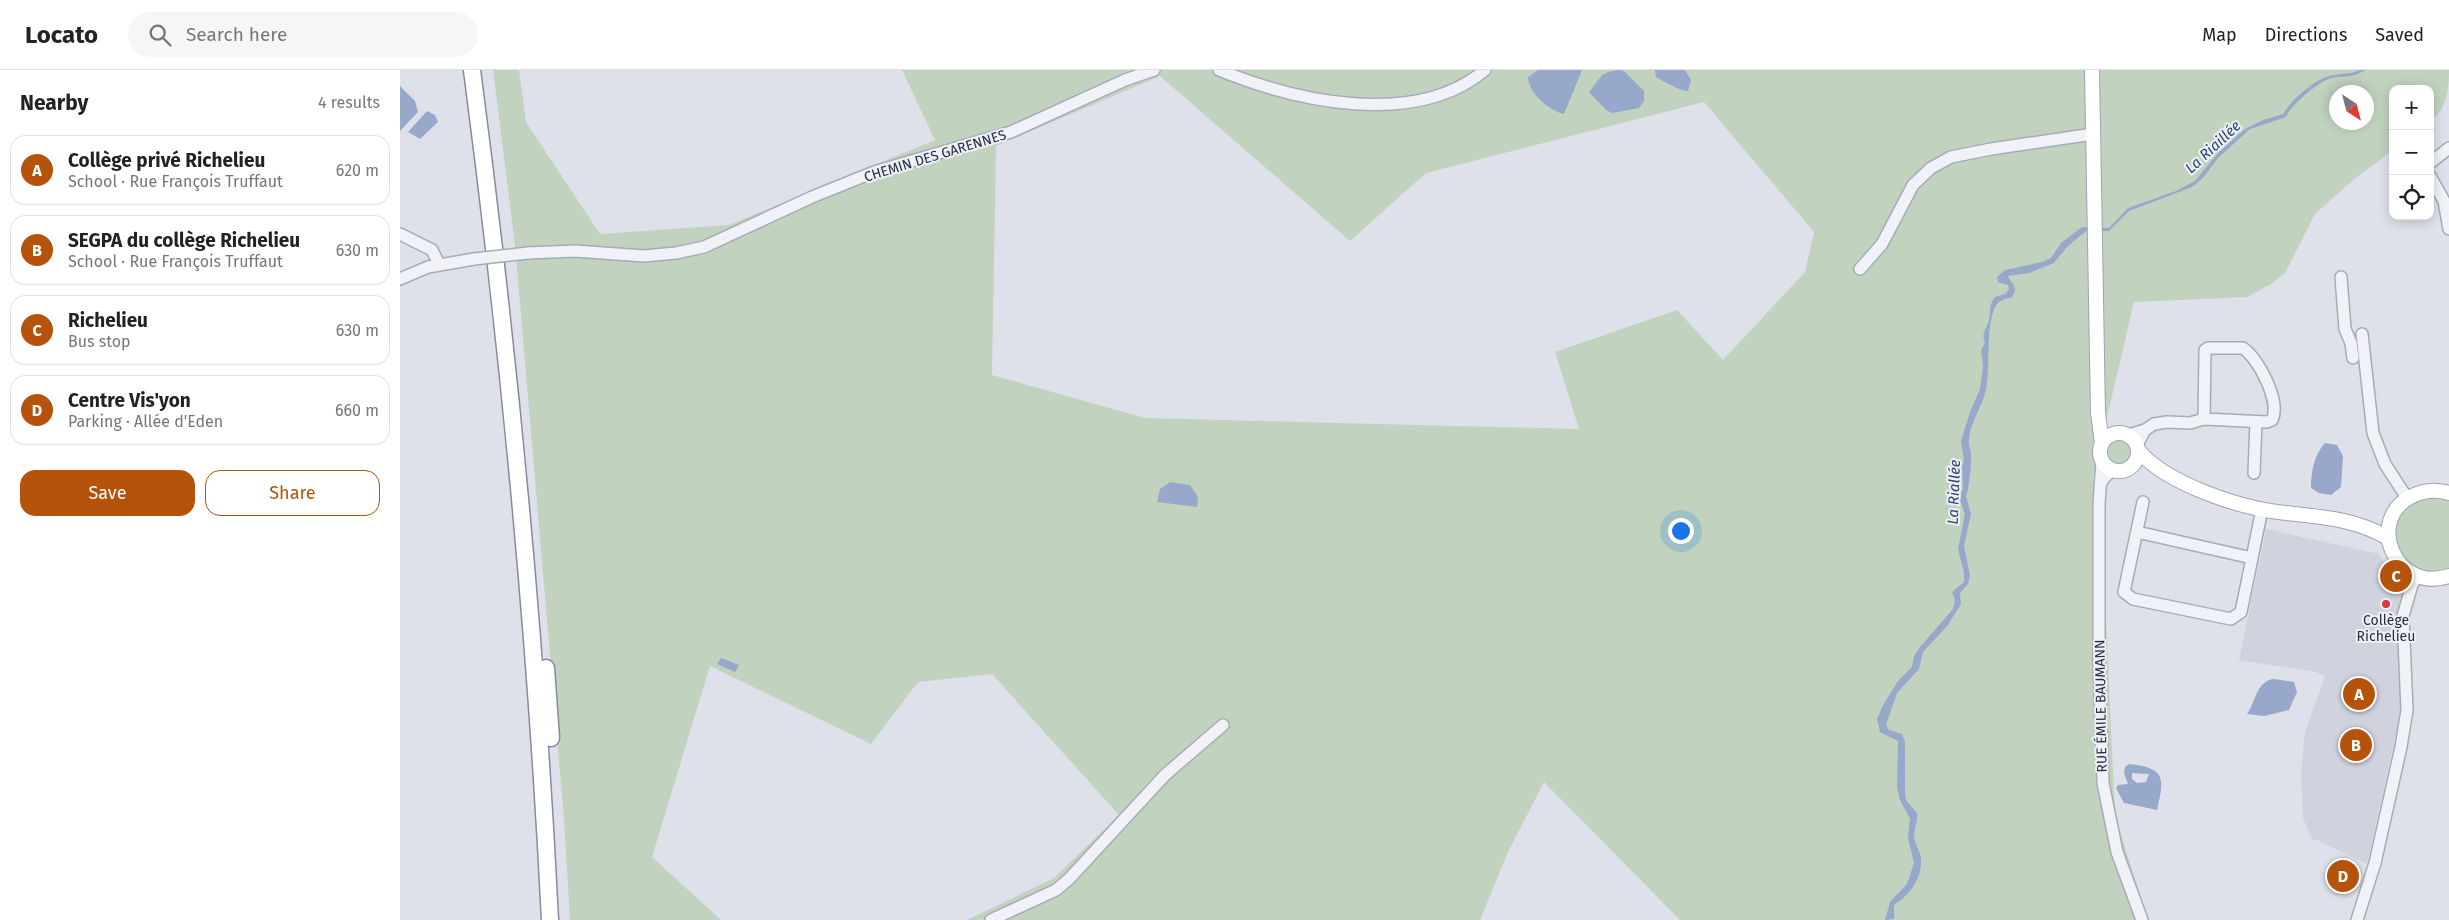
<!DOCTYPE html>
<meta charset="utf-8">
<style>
:root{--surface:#fff;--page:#f6f6f6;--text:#222;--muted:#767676;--line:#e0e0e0;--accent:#b45309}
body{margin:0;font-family:"Fira Sans",sans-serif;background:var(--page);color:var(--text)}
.controls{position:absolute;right:15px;top:15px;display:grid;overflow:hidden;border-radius:10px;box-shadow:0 2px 12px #0003}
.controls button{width:45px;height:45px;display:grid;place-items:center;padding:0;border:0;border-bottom:1px solid var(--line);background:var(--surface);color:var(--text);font:25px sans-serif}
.compass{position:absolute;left:1929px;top:15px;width:45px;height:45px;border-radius:50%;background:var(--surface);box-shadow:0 2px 12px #0003;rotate:144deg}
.you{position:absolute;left:1280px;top:460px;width:18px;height:18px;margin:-12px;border:4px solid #fff;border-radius:50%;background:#1a73e8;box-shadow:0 0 0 8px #1a73e833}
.badge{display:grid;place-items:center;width:32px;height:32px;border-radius:50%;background:var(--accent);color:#fff;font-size:16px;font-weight:700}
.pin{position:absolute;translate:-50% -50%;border:2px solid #fff;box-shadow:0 1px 5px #0006}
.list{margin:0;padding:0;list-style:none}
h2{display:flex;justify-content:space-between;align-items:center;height:65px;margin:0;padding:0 20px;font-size:21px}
h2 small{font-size:16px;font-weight:400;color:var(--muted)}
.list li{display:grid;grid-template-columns:32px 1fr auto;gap:15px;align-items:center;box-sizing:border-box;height:70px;margin:0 10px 10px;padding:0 10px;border:1px solid var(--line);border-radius:15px}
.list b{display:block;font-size:19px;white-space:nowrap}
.list p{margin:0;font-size:16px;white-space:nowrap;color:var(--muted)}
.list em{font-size:16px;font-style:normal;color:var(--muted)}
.actions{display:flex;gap:10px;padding:15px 20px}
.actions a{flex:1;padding:11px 0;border:1px solid var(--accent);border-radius:15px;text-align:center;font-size:18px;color:var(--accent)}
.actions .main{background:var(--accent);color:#fff}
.icon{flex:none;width:28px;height:28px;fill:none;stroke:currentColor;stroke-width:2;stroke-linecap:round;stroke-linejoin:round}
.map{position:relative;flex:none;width:2049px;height:850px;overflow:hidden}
header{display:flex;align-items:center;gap:30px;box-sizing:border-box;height:70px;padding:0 25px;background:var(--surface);border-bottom:1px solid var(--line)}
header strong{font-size:24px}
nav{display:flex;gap:28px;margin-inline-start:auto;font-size:18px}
.search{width:350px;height:45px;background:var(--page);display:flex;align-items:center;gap:12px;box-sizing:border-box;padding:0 18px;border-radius:28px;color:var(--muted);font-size:19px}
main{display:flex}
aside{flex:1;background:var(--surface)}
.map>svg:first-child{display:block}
.built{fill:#d0d3de}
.green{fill:#c1d3bf;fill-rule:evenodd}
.water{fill:#97a8cb;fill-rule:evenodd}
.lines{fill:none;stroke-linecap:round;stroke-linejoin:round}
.minor-casing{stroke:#a7abb7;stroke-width:14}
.major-casing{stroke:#9da3b5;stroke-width:16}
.highway-casing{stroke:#858ba0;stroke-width:19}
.minor{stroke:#f1f2f7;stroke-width:11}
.major{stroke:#fff;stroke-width:14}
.highway{stroke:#fff;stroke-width:16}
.minor-bridge-casing{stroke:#a7abb7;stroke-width:14;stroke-linecap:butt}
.minor-bridge{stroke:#f1f2f7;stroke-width:11}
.poi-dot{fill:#d63d3b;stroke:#eef0f6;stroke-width:2}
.labels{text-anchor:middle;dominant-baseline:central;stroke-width:4;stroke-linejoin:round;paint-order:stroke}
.street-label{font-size:14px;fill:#272c41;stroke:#eef0f6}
.poi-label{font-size:14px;fill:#272c41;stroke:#eef0f6}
.water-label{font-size:15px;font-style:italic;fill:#2e4377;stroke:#eef0f6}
</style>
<header>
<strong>Locato</strong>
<div class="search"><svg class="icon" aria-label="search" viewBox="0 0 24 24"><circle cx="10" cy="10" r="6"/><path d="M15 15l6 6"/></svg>Search here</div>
<nav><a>Map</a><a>Directions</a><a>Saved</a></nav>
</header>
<main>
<aside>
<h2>Nearby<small>4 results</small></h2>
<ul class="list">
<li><span class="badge">A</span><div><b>Collège privé Richelieu</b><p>School · Rue François Truffaut</p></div><em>620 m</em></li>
<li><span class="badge">B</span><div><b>SEGPA du collège Richelieu</b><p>School · Rue François Truffaut</p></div><em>630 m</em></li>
<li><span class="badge">C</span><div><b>Richelieu</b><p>Bus stop</p></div><em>630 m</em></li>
<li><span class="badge">D</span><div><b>Centre Vis'yon</b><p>Parking · Allée d'Eden</p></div><em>660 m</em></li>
</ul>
<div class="actions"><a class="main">Save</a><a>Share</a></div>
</aside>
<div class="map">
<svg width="2049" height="850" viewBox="0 0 2049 850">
<rect width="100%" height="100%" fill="#dee1e9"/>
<path class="built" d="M1866 459 1979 484 1987 499 2000 512 2003 523 1997 559 2001 630 1998 655 1967 794 1917 770H1912L1903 748 1901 703 1905 662 1925 606 1916 602 1839 590Z"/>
<path class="green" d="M93 0H119L126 52 200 164 329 155 535 70 502 0H2049C2049 20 2047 39 2030 52V19H1993V80L1953 110 1915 144 1885 203 1871 214 1847 227 1734 232 1693 407 1707 570 1715 746 1748 850H1280L1144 712 1108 782 1080 850H567L654 808 719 745 592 604 518 612 471 674 310 596 252 787 321 850H170L164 749 115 175ZM760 6 950 171 1026 103 1304 32 1414 162 1405 202 1323 290 1277 240 1155 282 1179 359 745 348 592 305 596 76ZM1936 22H1966V52H1936Z
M1704 383a15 15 0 1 1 30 0a15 15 0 1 1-30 0Z
M2028 426 2049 429V500L2023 503 2011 497 1995 475 1996 449 2013 430Z"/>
<path class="water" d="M1138 0H1182L1164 44C1150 41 1128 23 1128 7Z
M1219 0 1224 1 1244 21V31L1239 38 1212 43 1206 40 1189 22 1202 5 1208 2Z
M1255 0H1285L1291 10 1288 21C1280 21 1263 11 1256 7Z
M1960 0H1965C1951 9 1946 5 1931 8 1918 12 1891 35 1886 47L1850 59 1818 88 1803 108 1792 117 1729 141 1709 161H1686L1667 177 1654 193 1629 203 1608 206C1611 214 1620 217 1611 228 1605 228 1598 231 1595 237 1585 260 1591 294 1586 319 1583 336 1570 352 1569 370 1568 375 1571 380 1571 385 1572 392 1569 420 1566 426L1571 444 1564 476 1570 505 1568 514 1560 523 1561 534 1548 555 1523 582 1519 599 1497 623 1486 655 1489 660 1502 664 1505 672V723L1506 730 1517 743C1518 751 1514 759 1514 767 1515 775 1521 782 1521 789 1522 809 1510 825 1494 835V849L1485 850 1490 832 1507 814 1514 793 1508 768 1510 749 1500 730 1497 717 1498 671 1480 662 1477 649 1483 635 1498 611 1512 597 1514 586 1520 577 1553 539 1555 530 1552 522 1564 512V503L1558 479 1565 444 1559 428 1563 419 1562 397 1564 390 1561 371 1570 342 1580 319 1583 296 1581 280 1585 273C1581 263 1586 260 1589 250 1591 241 1588 236 1595 227L1605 224 1609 219 1608 215 1598 212 1597 207 1605 200 1642 192 1651 188 1661 173 1682 157 1709 158 1728 138 1776 121 1795 111 1818 83 1845 59 1863 50 1883 44C1892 30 1912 11 1929 6 1939 3 1949 5 1960 0Z
M0 16 15 31 18 42 0 61Z
M27 41 35 45 38 52 20 69 8 62Z
M1925 373 1937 375 1943 386 1941 417 1931 425 1919 423 1911 418C1911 402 1914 385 1925 373Z
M770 412 790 415 798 427 797 437 757 432 760 419Z
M321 588 339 595 335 602 317 594Z
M1874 609 1894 612 1897 622 1889 640 1864 646 1847 644C1856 632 1856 611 1874 609Z
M1729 694C1767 698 1764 709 1757 740L1724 733 1716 718 1718 715 1728 714 1724 703 1725 697ZM1732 703 1749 704 1746 712 1737 713 1732 709Z"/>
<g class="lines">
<defs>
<path id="minor" d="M819 0C895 31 1015 59 1085 0
M2030 93 2049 78
M2030 106 2044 131 2049 159
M0 164 32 180 39 194
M128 183 175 181 244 186 276 183 304 177 412 127 474 102 611 62 725 10 754 0
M1460 199 1482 174 1513 115 1531 98 1551 87 1591 79 1693 64
M1941 207 1945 259 1951 273 1953 288
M0 209 28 197 74 189
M1962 264 1973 363 1985 394 2007 428
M1745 360 1754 354 1767 352 1790 353 1804 349 1867 352 1872 350C1881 332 1859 289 1843 278H1808L1805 280 1804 349
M1729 365 1745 360 1737 375
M1702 390 1699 434V593L1703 713 1717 782 1742 850
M1854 403 1856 352
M1700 415 1703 409 1712 400
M1743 432 1724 522 1733 529 1831 549 1841 542 1862 439
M1737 462 1852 488
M591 850 656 820 669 809 765 705 823 655
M1957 850 1975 793 2001 677 2007 640 2003 546 2012 515 2016 507"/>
<path id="major" d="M1692 0 1698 343 1702 373
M1700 382a19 19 0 1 1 38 0a19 19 0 1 1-38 0Z
M1738 380C1766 414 1842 439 1886 443 1922 447 1956 449 1988 468
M2049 423C2036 419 2024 420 2012 426 1964 450 1996 524 2049 506"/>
<path id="highway" d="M72 0C109 282 136 566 150 850
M146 598 151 668"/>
</defs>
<use href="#minor" class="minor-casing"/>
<use href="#major" class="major-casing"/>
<use href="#highway" class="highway-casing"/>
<use href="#minor" class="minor"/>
<use href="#major" class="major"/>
<use href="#highway" class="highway"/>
<defs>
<path id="minor-bridge" d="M74 189 128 183"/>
</defs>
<use href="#minor-bridge" class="minor-bridge-casing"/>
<use href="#minor-bridge" class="minor-bridge"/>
</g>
<circle class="poi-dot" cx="1986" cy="534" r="5"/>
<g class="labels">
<g class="street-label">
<text transform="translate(535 86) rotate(-17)">CHEMIN DES GARENNES</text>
<text transform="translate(1701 636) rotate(-91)">RUE ÉMILE BAUMANN</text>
</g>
<g class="poi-label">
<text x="1986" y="550">Collège<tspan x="1986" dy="16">Richelieu</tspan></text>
</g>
<g class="water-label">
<text transform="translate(1813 77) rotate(-43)">La Riaillée</text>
<text transform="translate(1554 422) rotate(-88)">La Riallée</text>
</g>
</g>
</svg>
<div class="controls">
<button>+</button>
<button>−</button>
<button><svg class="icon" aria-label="locate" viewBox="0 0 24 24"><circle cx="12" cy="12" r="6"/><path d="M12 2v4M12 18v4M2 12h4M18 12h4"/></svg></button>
</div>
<svg class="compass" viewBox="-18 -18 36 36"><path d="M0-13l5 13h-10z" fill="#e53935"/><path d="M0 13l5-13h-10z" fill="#767676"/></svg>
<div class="you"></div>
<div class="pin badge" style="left:1959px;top:624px">A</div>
<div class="pin badge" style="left:1956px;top:675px">B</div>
<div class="pin badge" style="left:1996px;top:506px">C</div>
<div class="pin badge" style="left:1943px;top:806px">D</div>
</div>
</main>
